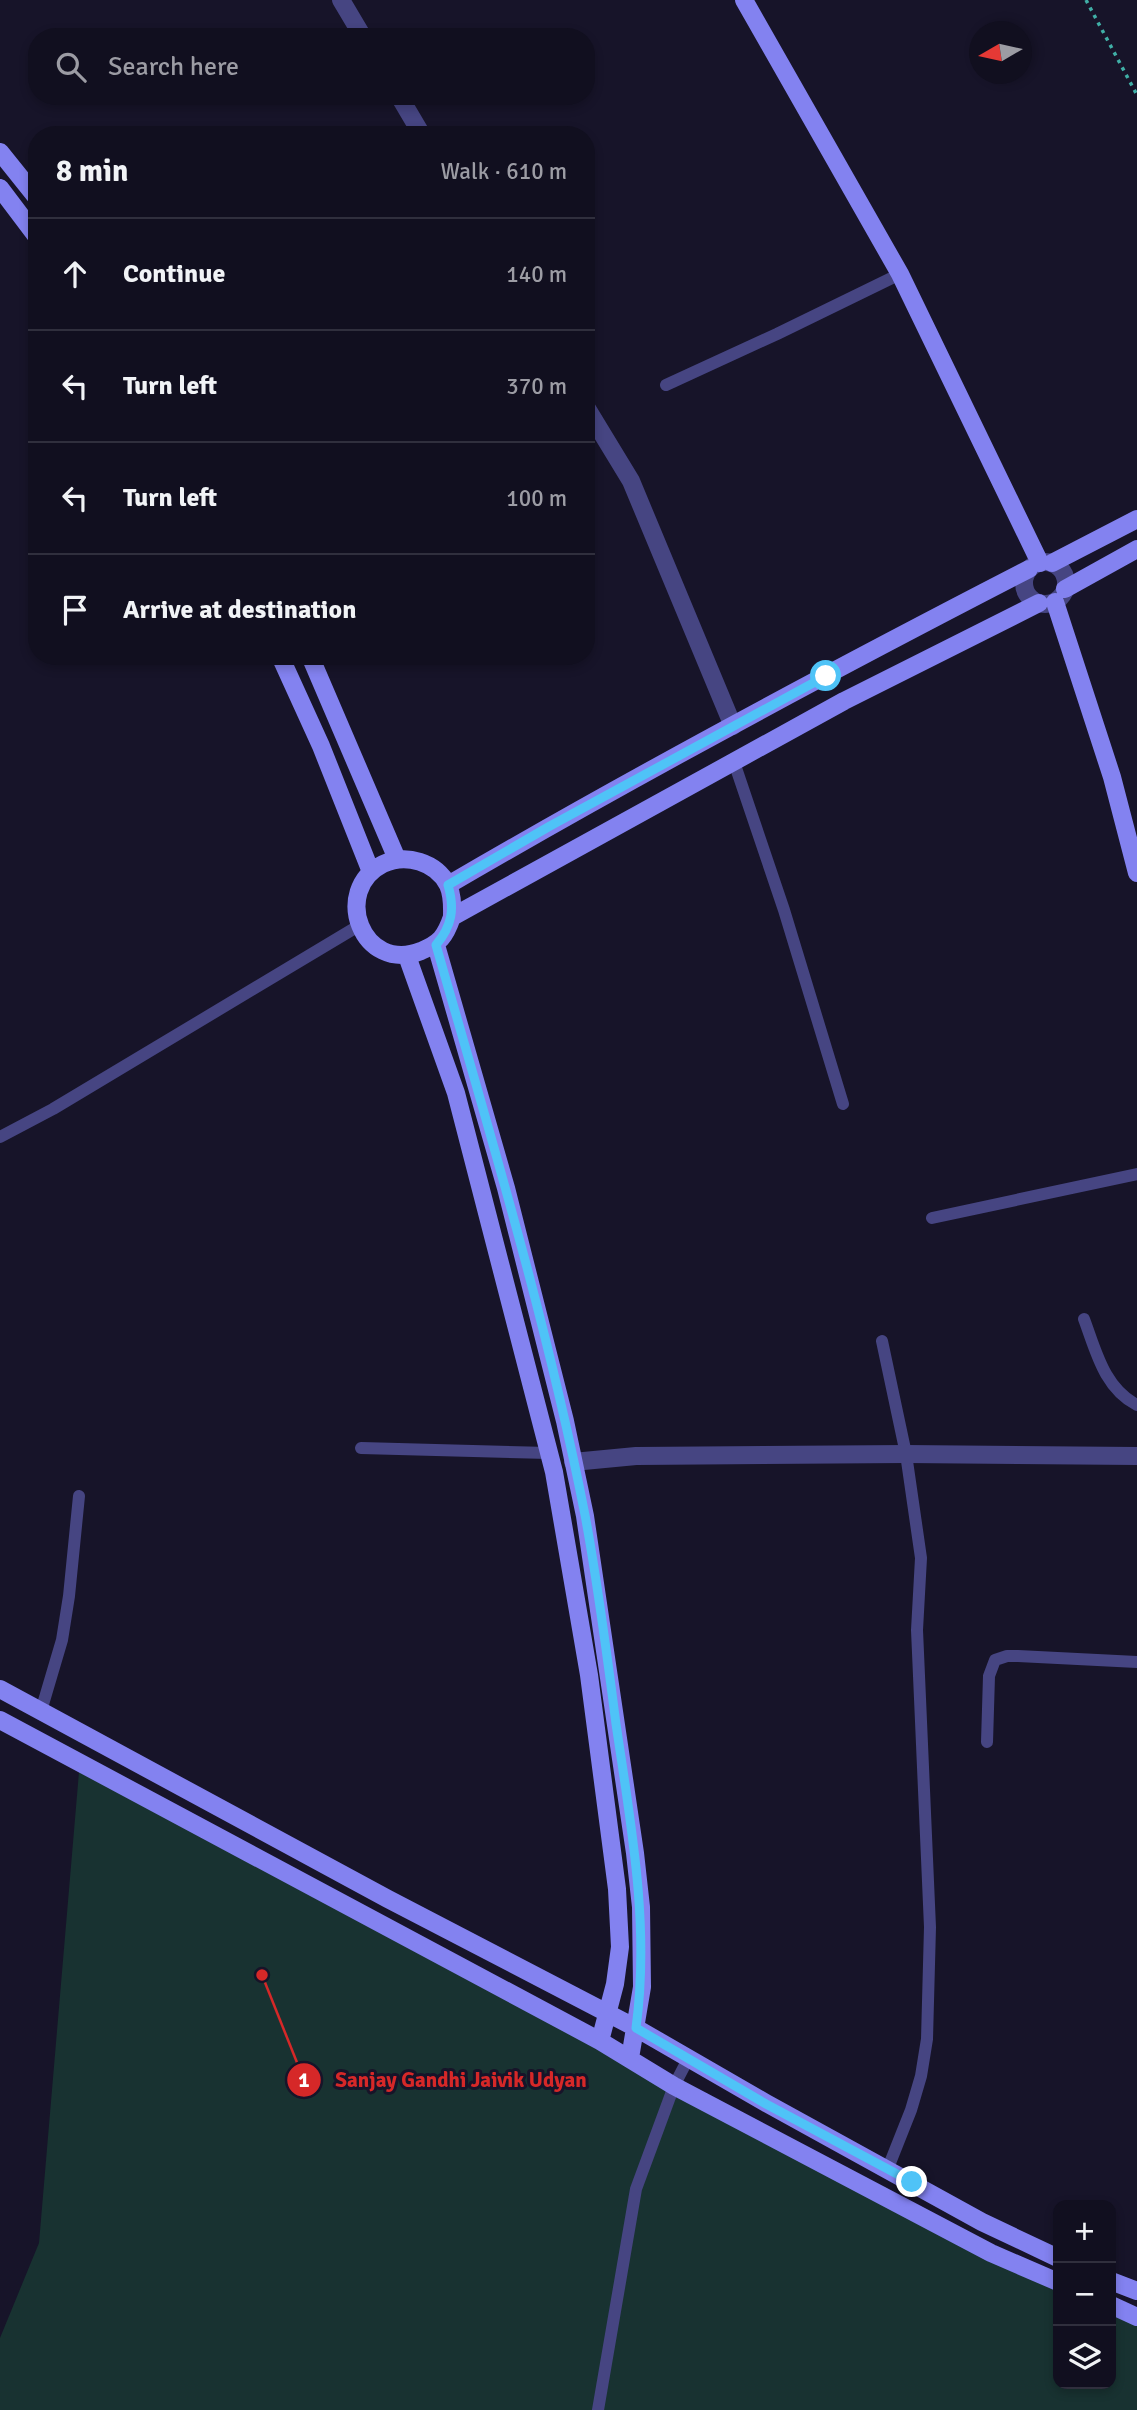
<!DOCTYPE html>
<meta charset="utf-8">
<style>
:root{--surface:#110f1f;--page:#1a1828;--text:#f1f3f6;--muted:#9c9ca4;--line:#302f3d}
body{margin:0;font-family:Signika,sans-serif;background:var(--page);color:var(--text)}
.controls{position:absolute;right:21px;bottom:21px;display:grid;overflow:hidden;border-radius:14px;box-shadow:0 4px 10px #0003}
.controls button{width:63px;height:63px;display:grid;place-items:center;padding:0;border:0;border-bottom:2px solid var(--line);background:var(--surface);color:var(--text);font:35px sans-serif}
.compass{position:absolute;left:969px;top:21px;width:63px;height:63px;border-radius:50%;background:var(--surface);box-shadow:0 4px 10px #0003;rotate:261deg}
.stop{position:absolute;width:21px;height:21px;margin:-16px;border:5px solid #4fc3f7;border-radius:50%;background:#fff}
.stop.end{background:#4fc3f7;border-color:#fff;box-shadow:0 2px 7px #0008}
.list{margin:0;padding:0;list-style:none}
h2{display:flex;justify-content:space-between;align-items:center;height:91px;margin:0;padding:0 28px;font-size:30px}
h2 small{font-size:23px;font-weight:400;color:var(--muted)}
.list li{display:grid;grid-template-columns:46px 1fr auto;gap:21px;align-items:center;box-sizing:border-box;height:112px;padding:0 28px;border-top:2px solid var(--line)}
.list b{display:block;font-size:26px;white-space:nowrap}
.list em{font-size:23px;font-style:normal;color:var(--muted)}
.icon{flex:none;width:38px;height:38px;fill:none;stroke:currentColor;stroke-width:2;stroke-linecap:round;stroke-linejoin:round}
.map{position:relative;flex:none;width:1137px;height:2410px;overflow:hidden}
.search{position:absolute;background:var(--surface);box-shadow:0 4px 10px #0003;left:28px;top:28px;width:567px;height:77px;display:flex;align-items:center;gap:18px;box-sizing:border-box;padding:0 24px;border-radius:28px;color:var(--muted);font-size:26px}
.panel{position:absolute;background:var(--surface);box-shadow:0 4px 10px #0003;left:28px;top:126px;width:567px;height:539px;border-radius:28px}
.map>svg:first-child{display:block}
.green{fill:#183231}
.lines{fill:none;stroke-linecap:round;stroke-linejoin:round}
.path{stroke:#40afa6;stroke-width:3.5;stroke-dasharray:3.5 5;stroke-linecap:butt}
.lane{stroke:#464582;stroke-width:12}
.street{stroke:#464582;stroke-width:18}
.secondary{stroke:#8382f0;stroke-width:18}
.route{stroke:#4fc3f7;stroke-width:9}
.leader{fill:none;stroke:#d62828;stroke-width:2.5}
.callout-dot{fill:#d62828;stroke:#171429;stroke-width:2.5}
.mark-label{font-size:21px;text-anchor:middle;font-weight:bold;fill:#fff}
.callout-label{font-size:21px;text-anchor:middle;font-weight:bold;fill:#d62828;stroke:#171429;stroke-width:6;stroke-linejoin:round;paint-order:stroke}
</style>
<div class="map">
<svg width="1137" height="2410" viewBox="0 0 1137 2410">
<rect width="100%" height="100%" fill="#171429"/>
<path class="green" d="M79 1772 1058 2280V2384H1111V2305L1137 2317V2410H0V2338L39 2243Z"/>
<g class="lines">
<path class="path" d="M1086 0 1137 95"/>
<path class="lane" d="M666 385 777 334 900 274
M734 762 784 910 843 1104
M0 1137 53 1109 360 925
M932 1218 1137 1174
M1084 1319C1096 1351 1104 1388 1137 1405
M882 1341 906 1454 921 1558 917 1630 930 1927 927 2039 921 2076 911 2110 888 2168
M361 1448 549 1453
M41 1711 62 1640 69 1596 79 1496
M987 1742 989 1676 995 1660 1007 1656H1018L1137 1662
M598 2410 636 2189 674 2086 689 2057"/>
<path class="street" d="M341 0 363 37
M399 96 422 135
M586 407 631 481 733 726
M1024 583a21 21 0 1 1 42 0a21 21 0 1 1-42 0Z
M573 1462 636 1456 906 1454 1137 1456"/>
<path class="secondary" d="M744 0 900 274 1040 563
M0 152 37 198
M0 188 37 237
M1052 563 1137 519
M1065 589 1137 549
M1055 602 1112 777 1137 873
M280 656 321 746 371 872
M310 656 397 859
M448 885C638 774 833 670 1029 569
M452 917C452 906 453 896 448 885 436 862 406 853 383 864 331 890 362 974 421 951 440 943 445 937 452 917L844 701 1039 603
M436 945 506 1188 565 1421 585 1516 635 1853 641 1907 642 1987 630 2058
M407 956 456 1093 554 1472 589 1675 617 1889 620 1947 615 1984 600 2041
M0 1689 388 1899 636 2028 766 2103 982 2222 1058 2258
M0 1720 600 2041 674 2086 991 2253 1058 2282
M1111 2281 1137 2291
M1111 2305 1137 2317"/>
</g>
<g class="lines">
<path class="route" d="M826 676 550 826 448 885C455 909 452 926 436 945 490 1134 547 1322 585 1515 598 1584 607 1654 616 1724 631 1825 650 1926 636 2028L766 2104 912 2182"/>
</g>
<path class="leader" d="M262 1975L304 2080"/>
<g class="callout-dot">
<circle cx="262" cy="1975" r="7"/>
<circle cx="304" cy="2080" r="18"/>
</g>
<g class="mark-label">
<text x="304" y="2087">1</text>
</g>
<g class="callout-label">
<text x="461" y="2087">Sanjay Gandhi Jaivik Udyan</text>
</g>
</svg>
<div class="controls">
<button>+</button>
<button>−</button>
<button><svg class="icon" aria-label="layers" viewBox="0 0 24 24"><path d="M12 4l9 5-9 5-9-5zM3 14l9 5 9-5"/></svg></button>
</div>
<svg class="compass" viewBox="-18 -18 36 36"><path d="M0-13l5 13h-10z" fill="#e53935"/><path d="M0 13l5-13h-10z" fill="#9c9ca4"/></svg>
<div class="stop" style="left:826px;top:676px"></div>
<div class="stop end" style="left:912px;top:2182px"></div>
<div class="search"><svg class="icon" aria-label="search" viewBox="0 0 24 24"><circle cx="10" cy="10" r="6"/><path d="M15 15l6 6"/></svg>Search here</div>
<section class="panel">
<h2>8 min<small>Walk · 610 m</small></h2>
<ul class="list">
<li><svg class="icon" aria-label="ahead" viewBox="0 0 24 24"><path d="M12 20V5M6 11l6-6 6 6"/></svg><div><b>Continue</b></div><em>140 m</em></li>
<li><svg class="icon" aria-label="left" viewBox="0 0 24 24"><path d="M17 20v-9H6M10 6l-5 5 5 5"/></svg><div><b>Turn left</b></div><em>370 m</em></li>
<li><svg class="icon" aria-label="left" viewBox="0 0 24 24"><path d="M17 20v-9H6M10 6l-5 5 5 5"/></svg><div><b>Turn left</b></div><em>100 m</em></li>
<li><svg class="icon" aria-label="arrive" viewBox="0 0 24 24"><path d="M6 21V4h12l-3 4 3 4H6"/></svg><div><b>Arrive at destination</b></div></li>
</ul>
</section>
</div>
